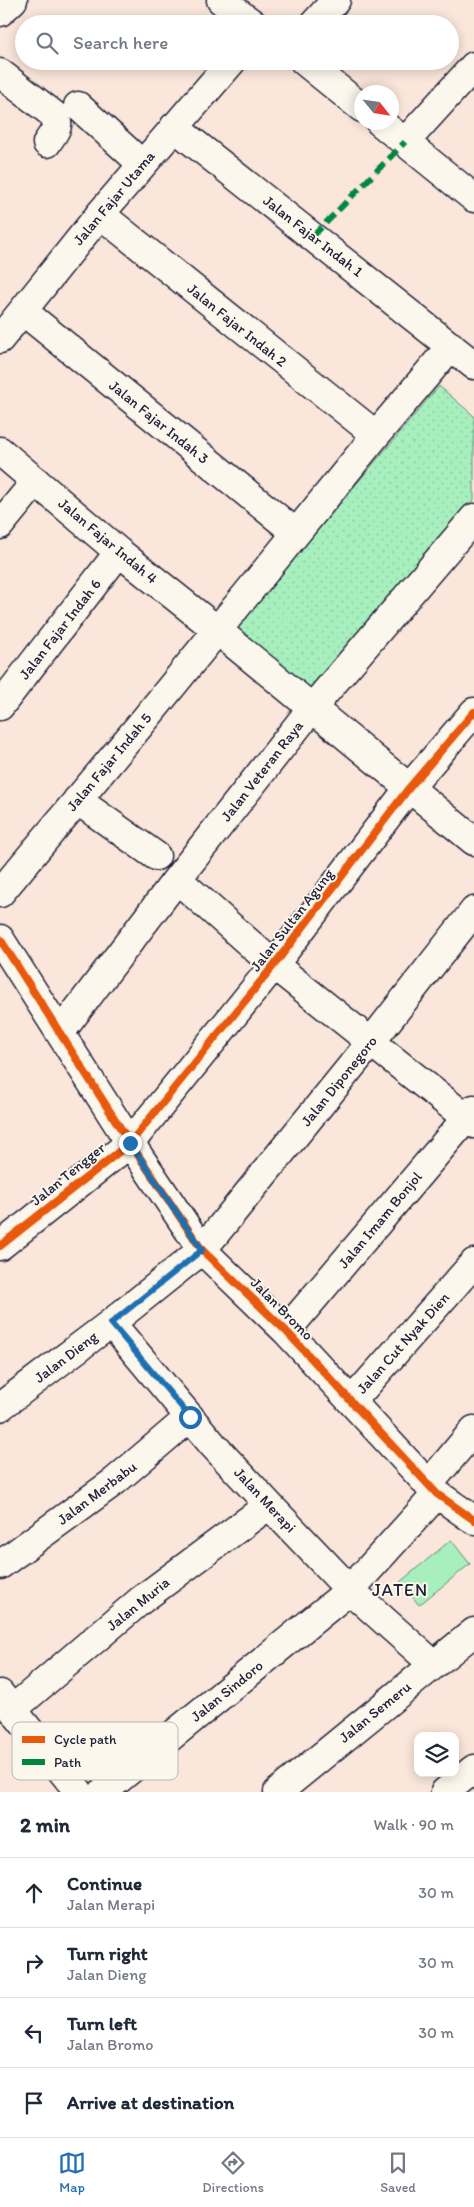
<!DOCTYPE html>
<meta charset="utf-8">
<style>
:root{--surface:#fff;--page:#f2f2f3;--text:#1f2937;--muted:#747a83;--line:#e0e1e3;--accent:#1f6fb2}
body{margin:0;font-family:Itim,sans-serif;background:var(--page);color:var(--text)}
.controls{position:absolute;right:15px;bottom:15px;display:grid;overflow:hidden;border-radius:10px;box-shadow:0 2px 12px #0003}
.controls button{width:45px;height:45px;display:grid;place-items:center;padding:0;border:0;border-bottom:1px solid var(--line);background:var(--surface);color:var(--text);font:25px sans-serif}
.compass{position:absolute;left:354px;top:85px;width:45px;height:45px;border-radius:50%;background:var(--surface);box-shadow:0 2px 12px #0003;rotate:120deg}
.stop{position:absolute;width:15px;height:15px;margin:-11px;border:4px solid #1f6fb2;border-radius:50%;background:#fff}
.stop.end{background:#1f6fb2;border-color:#fff;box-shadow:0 1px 5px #0008}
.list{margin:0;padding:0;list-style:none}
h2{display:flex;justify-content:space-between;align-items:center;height:65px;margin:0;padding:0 20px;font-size:21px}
h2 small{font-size:16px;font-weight:400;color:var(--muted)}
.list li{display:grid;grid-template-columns:32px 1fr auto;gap:15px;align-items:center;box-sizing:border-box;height:70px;padding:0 20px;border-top:1px solid var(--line)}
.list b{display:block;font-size:19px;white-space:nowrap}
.list p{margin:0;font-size:16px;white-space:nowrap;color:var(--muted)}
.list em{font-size:16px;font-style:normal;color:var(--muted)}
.icon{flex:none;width:28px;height:28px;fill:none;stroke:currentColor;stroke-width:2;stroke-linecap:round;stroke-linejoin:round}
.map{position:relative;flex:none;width:474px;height:1792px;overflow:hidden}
.search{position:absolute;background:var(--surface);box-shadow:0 2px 12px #0003;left:15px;right:15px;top:15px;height:55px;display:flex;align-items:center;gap:12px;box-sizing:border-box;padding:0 18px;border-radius:28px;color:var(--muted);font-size:19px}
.sheet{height:345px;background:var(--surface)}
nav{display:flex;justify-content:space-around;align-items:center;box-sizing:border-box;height:70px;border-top:1px solid var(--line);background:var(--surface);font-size:14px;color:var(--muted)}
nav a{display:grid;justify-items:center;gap:2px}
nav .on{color:var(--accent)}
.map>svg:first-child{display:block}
.grass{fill:url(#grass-dots);stroke:#64897c}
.pitch{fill:#a7f0be;stroke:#64897c}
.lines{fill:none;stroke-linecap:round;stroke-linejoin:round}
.minor-casing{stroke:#22223b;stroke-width:31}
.minor{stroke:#fbf7ec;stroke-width:28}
.quiet{stroke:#00873e;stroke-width:6;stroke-dasharray:12 6;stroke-linecap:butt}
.cycleway-casing{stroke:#fbf7ec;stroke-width:11}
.cycleway{stroke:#e8590c;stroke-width:8}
.route{stroke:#1f6fb2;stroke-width:6}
.labels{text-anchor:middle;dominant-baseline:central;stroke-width:4;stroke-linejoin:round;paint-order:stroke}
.street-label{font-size:15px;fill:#22223b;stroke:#fbf7ec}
.quarter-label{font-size:18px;letter-spacing:1px;fill:#22223b;stroke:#fbf7ec}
.key{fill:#fbf7ec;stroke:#bab7b7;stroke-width:1}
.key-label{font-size:14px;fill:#22223b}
</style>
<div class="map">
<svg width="474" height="1792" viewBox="0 0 474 1792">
<defs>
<pattern id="grass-dots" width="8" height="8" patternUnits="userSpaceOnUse" patternTransform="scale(1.25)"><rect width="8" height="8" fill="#a7f0be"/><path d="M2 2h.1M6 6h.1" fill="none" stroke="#8fcea4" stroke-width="1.8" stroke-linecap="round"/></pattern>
</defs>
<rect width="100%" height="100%" fill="#fae6da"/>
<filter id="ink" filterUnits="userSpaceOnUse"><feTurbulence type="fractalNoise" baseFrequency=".02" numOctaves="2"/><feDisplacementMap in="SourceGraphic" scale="10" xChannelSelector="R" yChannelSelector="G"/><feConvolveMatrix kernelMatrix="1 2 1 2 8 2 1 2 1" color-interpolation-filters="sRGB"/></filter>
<g filter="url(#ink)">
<path class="grass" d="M439 386 474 416V500L313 692 236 627Z"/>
<path class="pitch" d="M451 1540 470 1564 419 1605 400 1582Z"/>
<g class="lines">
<defs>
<path id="minor" d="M221 0 253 24
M0 12 13 0
M314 24 336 0
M304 61 362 108
M0 73 54 115C62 126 53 133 47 143
M78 106 142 164
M380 122 474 198
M174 127 474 365
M405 142 474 66
M100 214 376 435
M23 311 296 533
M0 339 100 214 232 61
M0 451 119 552 217 630 474 841
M0 525 36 481
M0 706 119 552
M77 800 156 856
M177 879 274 965 474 1124
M0 893 146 718 376 435 451 346
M0 939 130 1143 202 1250 286 1331 437 1494 474 1520
M60 1033 177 879 312 708 474 518
M0 1246 130 1143 274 965 409 788 474 712
M111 1323 213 1445 269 1505 350 1590 433 1664
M286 1331 474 1109
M352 1401 474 1263
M0 1407 111 1323 202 1250 371 1042 474 911
M428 1485 474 1430
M0 1565 115 1481 190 1417
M0 1694 79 1792
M13 1709 141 1600 269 1505
M103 1792 350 1590 437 1494
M278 1792 474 1632
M445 1792 474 1769"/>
</defs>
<use href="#minor" class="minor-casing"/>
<use href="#minor" class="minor"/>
<path class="quiet" d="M313 236 405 142"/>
<defs>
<path id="cycleway" d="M0 939 130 1143 202 1250 286 1331 437 1494 474 1520
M0 1246 130 1143 274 965 409 788 474 712"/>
</defs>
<use href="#cycleway" class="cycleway-casing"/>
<use href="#cycleway" class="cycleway"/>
</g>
</g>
<g class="lines" filter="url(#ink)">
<path class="route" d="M130 1143 202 1250 111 1323 190 1417"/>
</g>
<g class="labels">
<g class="street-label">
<text transform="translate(114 198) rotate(-50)">Jalan Fajar Utama</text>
<text transform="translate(313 236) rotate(38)">Jalan Fajar Indah 1</text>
<text transform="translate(237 325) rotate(39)">Jalan Fajar Indah 2</text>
<text transform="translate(159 422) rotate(39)">Jalan Fajar Indah 3</text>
<text transform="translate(108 541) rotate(40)">Jalan Fajar Indah 4</text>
<text transform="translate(60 629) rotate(-52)">Jalan Fajar Indah 6</text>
<text transform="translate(109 762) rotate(-50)">Jalan Fajar Indah 5</text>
<text transform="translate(262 771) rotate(-52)">Jalan Veteran Raya</text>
<text transform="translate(292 920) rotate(-52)">Jalan Sultan Agung</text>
<text transform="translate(339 1081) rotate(-51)">Jalan Diponegoro</text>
<text transform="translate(68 1174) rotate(-39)">Jalan Tengger</text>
<text transform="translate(380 1220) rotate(-50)">Jalan Imam Bonjol</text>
<text transform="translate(282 1309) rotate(45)">Jalan Bromo</text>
<text transform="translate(403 1343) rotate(-48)">Jalan Cut Nyak Dien</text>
<text transform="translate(66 1357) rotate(-37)">Jalan Dieng</text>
<text transform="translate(97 1493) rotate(-37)">Jalan Merbabu</text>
<text transform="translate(265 1500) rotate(47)">Jalan Merapi</text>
<text transform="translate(138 1604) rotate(-39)">Jalan Muria</text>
<text transform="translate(227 1691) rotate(-39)">Jalan Sindoro</text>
<text transform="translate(375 1712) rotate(-39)">Jalan Semeru</text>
</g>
<g class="quarter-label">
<text x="400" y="1590">JATEN</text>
</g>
</g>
<rect x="12" y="1722" width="166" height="58" rx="8" class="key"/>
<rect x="22" y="1736" width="23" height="7" fill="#e8590c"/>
<rect x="22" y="1759" width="23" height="6" fill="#00873e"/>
<g class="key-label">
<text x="54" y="1744">Cycle path</text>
<text x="54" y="1767">Path</text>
</g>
</svg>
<div class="controls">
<button><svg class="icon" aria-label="layers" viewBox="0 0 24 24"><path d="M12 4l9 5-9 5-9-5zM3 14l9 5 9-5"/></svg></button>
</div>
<svg class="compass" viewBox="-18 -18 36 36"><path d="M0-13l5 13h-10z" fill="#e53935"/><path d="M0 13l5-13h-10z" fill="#747a83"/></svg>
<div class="stop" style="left:190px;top:1417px"></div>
<div class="stop end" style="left:130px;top:1143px"></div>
<div class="search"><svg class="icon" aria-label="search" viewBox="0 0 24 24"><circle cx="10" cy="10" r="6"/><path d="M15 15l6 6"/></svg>Search here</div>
</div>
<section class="sheet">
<h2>2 min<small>Walk · 90 m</small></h2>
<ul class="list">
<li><svg class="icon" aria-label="ahead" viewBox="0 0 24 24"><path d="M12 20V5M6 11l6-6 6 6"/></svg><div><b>Continue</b><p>Jalan Merapi</p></div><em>30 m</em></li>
<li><svg class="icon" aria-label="right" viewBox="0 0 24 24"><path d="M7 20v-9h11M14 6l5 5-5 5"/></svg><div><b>Turn right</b><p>Jalan Dieng</p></div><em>30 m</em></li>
<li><svg class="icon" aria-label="left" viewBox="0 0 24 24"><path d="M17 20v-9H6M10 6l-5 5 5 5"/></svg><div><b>Turn left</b><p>Jalan Bromo</p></div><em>30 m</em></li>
<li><svg class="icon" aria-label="arrive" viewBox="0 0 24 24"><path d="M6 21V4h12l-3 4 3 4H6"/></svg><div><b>Arrive at destination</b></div></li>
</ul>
</section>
<nav>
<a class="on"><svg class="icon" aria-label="map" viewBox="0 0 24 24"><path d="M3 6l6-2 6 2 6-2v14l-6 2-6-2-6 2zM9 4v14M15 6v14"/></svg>Map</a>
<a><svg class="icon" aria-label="directions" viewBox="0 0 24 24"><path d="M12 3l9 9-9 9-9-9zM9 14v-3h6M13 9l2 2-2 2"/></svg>Directions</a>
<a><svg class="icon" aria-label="saved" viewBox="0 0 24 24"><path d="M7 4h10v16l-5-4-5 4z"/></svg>Saved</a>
</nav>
